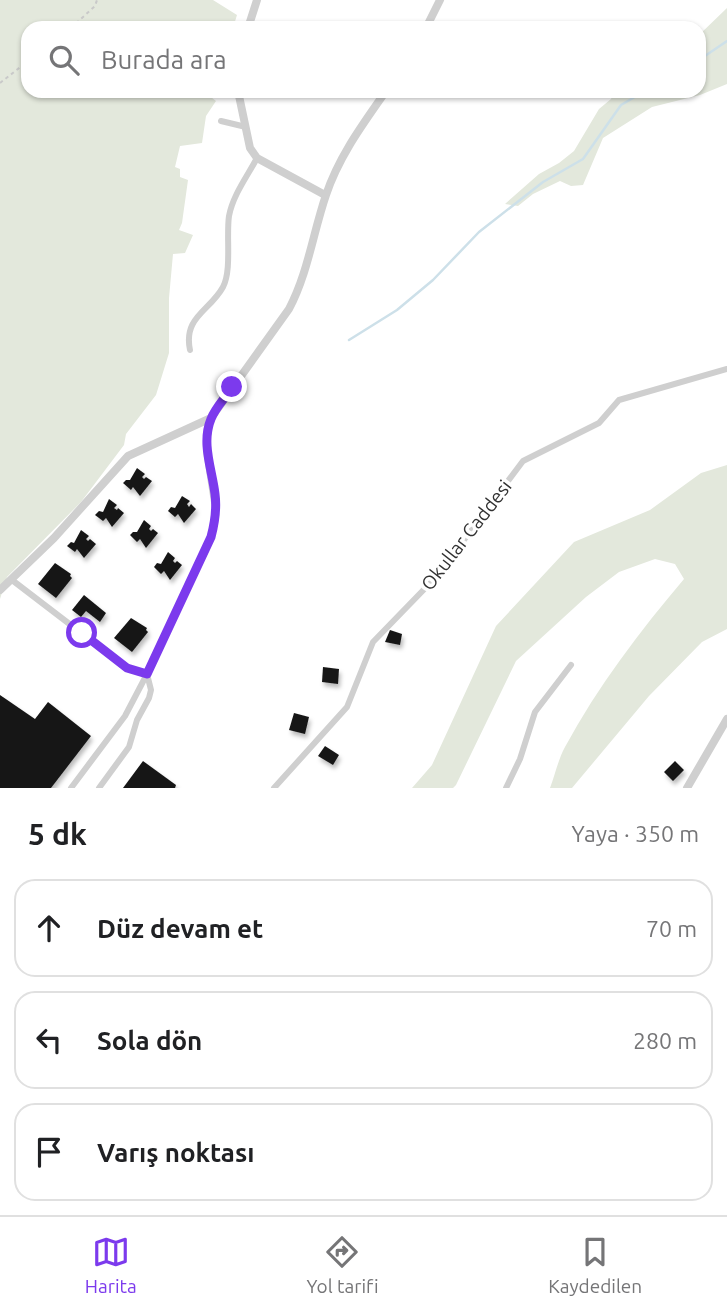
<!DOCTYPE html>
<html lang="tr">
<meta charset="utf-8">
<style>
:root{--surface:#fff;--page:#f2f2f2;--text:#202124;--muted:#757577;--line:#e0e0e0;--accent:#7c3aed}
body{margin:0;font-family:Ubuntu,sans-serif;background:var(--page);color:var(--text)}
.stop{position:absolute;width:21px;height:21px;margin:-16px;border:5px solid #7c3aed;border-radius:50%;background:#fff}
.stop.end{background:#7c3aed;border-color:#fff;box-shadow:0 2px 7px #0008}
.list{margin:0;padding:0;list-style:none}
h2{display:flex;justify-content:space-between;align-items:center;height:91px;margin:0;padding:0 28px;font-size:30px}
h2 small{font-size:23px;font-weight:400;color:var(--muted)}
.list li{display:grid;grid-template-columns:46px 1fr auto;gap:21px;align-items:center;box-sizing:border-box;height:98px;margin:0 14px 14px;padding:0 14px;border:2px solid var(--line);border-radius:21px}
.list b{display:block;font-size:26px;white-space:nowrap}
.list em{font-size:23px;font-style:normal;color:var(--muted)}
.icon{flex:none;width:38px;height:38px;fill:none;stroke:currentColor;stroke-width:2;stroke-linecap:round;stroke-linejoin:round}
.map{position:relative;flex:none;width:727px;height:788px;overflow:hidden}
.search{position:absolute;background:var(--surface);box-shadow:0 2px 5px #0004;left:21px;right:21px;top:21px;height:77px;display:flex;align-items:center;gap:18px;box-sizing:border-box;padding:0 24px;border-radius:21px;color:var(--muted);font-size:26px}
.sheet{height:427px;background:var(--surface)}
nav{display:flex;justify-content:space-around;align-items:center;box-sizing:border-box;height:98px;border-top:2px solid var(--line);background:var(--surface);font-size:19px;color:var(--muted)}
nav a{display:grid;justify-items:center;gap:4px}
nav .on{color:var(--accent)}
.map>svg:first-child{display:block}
.green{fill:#e3e8dc}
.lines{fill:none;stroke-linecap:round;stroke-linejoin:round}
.stream{stroke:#cde0e9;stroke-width:2.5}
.building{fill:#191919;filter:url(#shadow)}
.path{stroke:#c9c9c9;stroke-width:2;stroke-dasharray:3.5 3.5;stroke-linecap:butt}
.minor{stroke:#cfcfcf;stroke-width:6}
.tertiary{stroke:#cfcfcf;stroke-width:8}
.route{stroke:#7c3aed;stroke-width:9}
.labels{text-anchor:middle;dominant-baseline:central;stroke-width:7;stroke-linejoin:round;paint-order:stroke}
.street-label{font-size:19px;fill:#323232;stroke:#fff}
</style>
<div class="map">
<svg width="727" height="788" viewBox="0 0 727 788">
<defs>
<filter id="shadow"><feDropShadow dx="2" dy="4" stdDeviation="2" flood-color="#0004"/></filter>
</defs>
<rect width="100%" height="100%" fill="#fff"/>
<path class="green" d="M0 0H213L237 15 233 28H28V91H203L216 101 206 116 202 143 180 146 175 167 180 169V177L188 180 182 223 179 230 193 235 185 253 173 254 169 298V353L156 395 126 434 124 445 81 502 7 577 0 599Z
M727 8V84L700 95 652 107 603 138 583 185 571 186 560 181 533 194 518 206 505 204 539 174 559 163 574 151 599 109 611 99 614 91H699V35Z
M727 465V629L702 642 649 696 572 788H550C555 775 558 760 565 747 598 686 640 631 684 579L675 564 655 559 619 572 586 597 516 661 456 785 453 788H412L432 765 496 626 574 542 650 510 701 473Z"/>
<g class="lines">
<path class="stream" d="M699 60 727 41
M349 340 397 310 433 280 479 232 543 182 583 159 621 105 645 91"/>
</g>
<path class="building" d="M137 468 145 474 142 477 144 479 146 477 152 481 140 496 133 487 131 490 123 483 126 480H130Z
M182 496 190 501 187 504 189 507 191 504 196 509 184 523 178 514 175 517 168 511 171 507 175 508Z
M109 499 117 505 114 508 117 510 118 508 124 513 112 527 106 518 103 521 95 515 99 511 103 512Z
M144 520 151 526 149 529 151 531 153 529 158 533 146 548 140 539 137 542 130 535 133 532H137Z
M81 530 89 536 86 539 88 541 90 539 96 544 84 558 77 549 75 552 67 546 71 542 74 543Z
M168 552 175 558 173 561 175 563 177 561 182 565 170 580 164 571 161 574 154 567 157 563 161 564Z
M55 563 71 574 70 576 72 578 56 598 38 584Z
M84 595 106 613 100 622 86 611 81 617 72 610Z
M131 618 147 628 146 630 148 632 132 652 114 638Z
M390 630 402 634 400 645 385 642Z
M323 667 339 669 338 684 322 682Z
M0 695 35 719 48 702 91 736 51 788H0Z
M294 713 309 717 305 734 289 730Z
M325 746 339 755 333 765 318 756Z
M143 761 176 785 175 788H123Z
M675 761 684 770 673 781 664 772Z"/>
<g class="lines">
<path class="path" d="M71 28 95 6 97 0
M0 83 28 61"/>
<path class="minor" d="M221 121 246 127
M190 350C183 317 210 311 223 287 232 270 226 236 229 216 233 195 247 177 257 158
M12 580 127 668 147 674
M71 788 125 716 147 674 211 537 216 515 206 451 211 418
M99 788 129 747 137 720 149 698 151 690 147 674
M274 788 347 707 373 642 437 576 523 461 599 423 619 400 727 369
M506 788 520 759 535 712 571 665"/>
<path class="tertiary" d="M248 28 257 0
M426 28 440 0
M238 91 250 148 257 158 325 195
M0 590 54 538 128 456 211 418 289 309C308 273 313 233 326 195 339 156 363 124 386 91
M687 788 727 719"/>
</g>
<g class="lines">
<path class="route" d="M82 633 127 668 147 674 211 537C215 522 217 509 215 494 212 469 201 443 211 419 215 408 226 397 232 387"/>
</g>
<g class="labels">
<g class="street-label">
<text transform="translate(466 535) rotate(-52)">Okullar Caddesi</text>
</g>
</g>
</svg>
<div class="stop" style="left:82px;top:633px"></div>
<div class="stop end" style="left:232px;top:387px"></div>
<div class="search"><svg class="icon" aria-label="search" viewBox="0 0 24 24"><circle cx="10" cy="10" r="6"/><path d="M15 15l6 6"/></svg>Burada ara</div>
</div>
<section class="sheet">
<h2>5 dk<small>Yaya · 350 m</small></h2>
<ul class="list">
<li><svg class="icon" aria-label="ahead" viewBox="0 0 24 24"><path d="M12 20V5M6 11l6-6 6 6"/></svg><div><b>Düz devam et</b></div><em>70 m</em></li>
<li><svg class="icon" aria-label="left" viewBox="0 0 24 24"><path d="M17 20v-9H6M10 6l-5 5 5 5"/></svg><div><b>Sola dön</b></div><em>280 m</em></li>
<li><svg class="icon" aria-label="arrive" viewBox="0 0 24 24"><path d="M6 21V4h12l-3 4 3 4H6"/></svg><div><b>Varış noktası</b></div></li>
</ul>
</section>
<nav>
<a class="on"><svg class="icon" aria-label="map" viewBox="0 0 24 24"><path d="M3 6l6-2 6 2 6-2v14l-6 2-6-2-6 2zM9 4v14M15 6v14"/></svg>Harita</a>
<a><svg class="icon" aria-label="directions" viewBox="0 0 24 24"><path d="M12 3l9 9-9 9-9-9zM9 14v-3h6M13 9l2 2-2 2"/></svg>Yol tarifi</a>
<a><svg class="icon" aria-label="saved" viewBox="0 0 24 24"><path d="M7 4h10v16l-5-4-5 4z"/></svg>Kaydedilen</a>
</nav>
